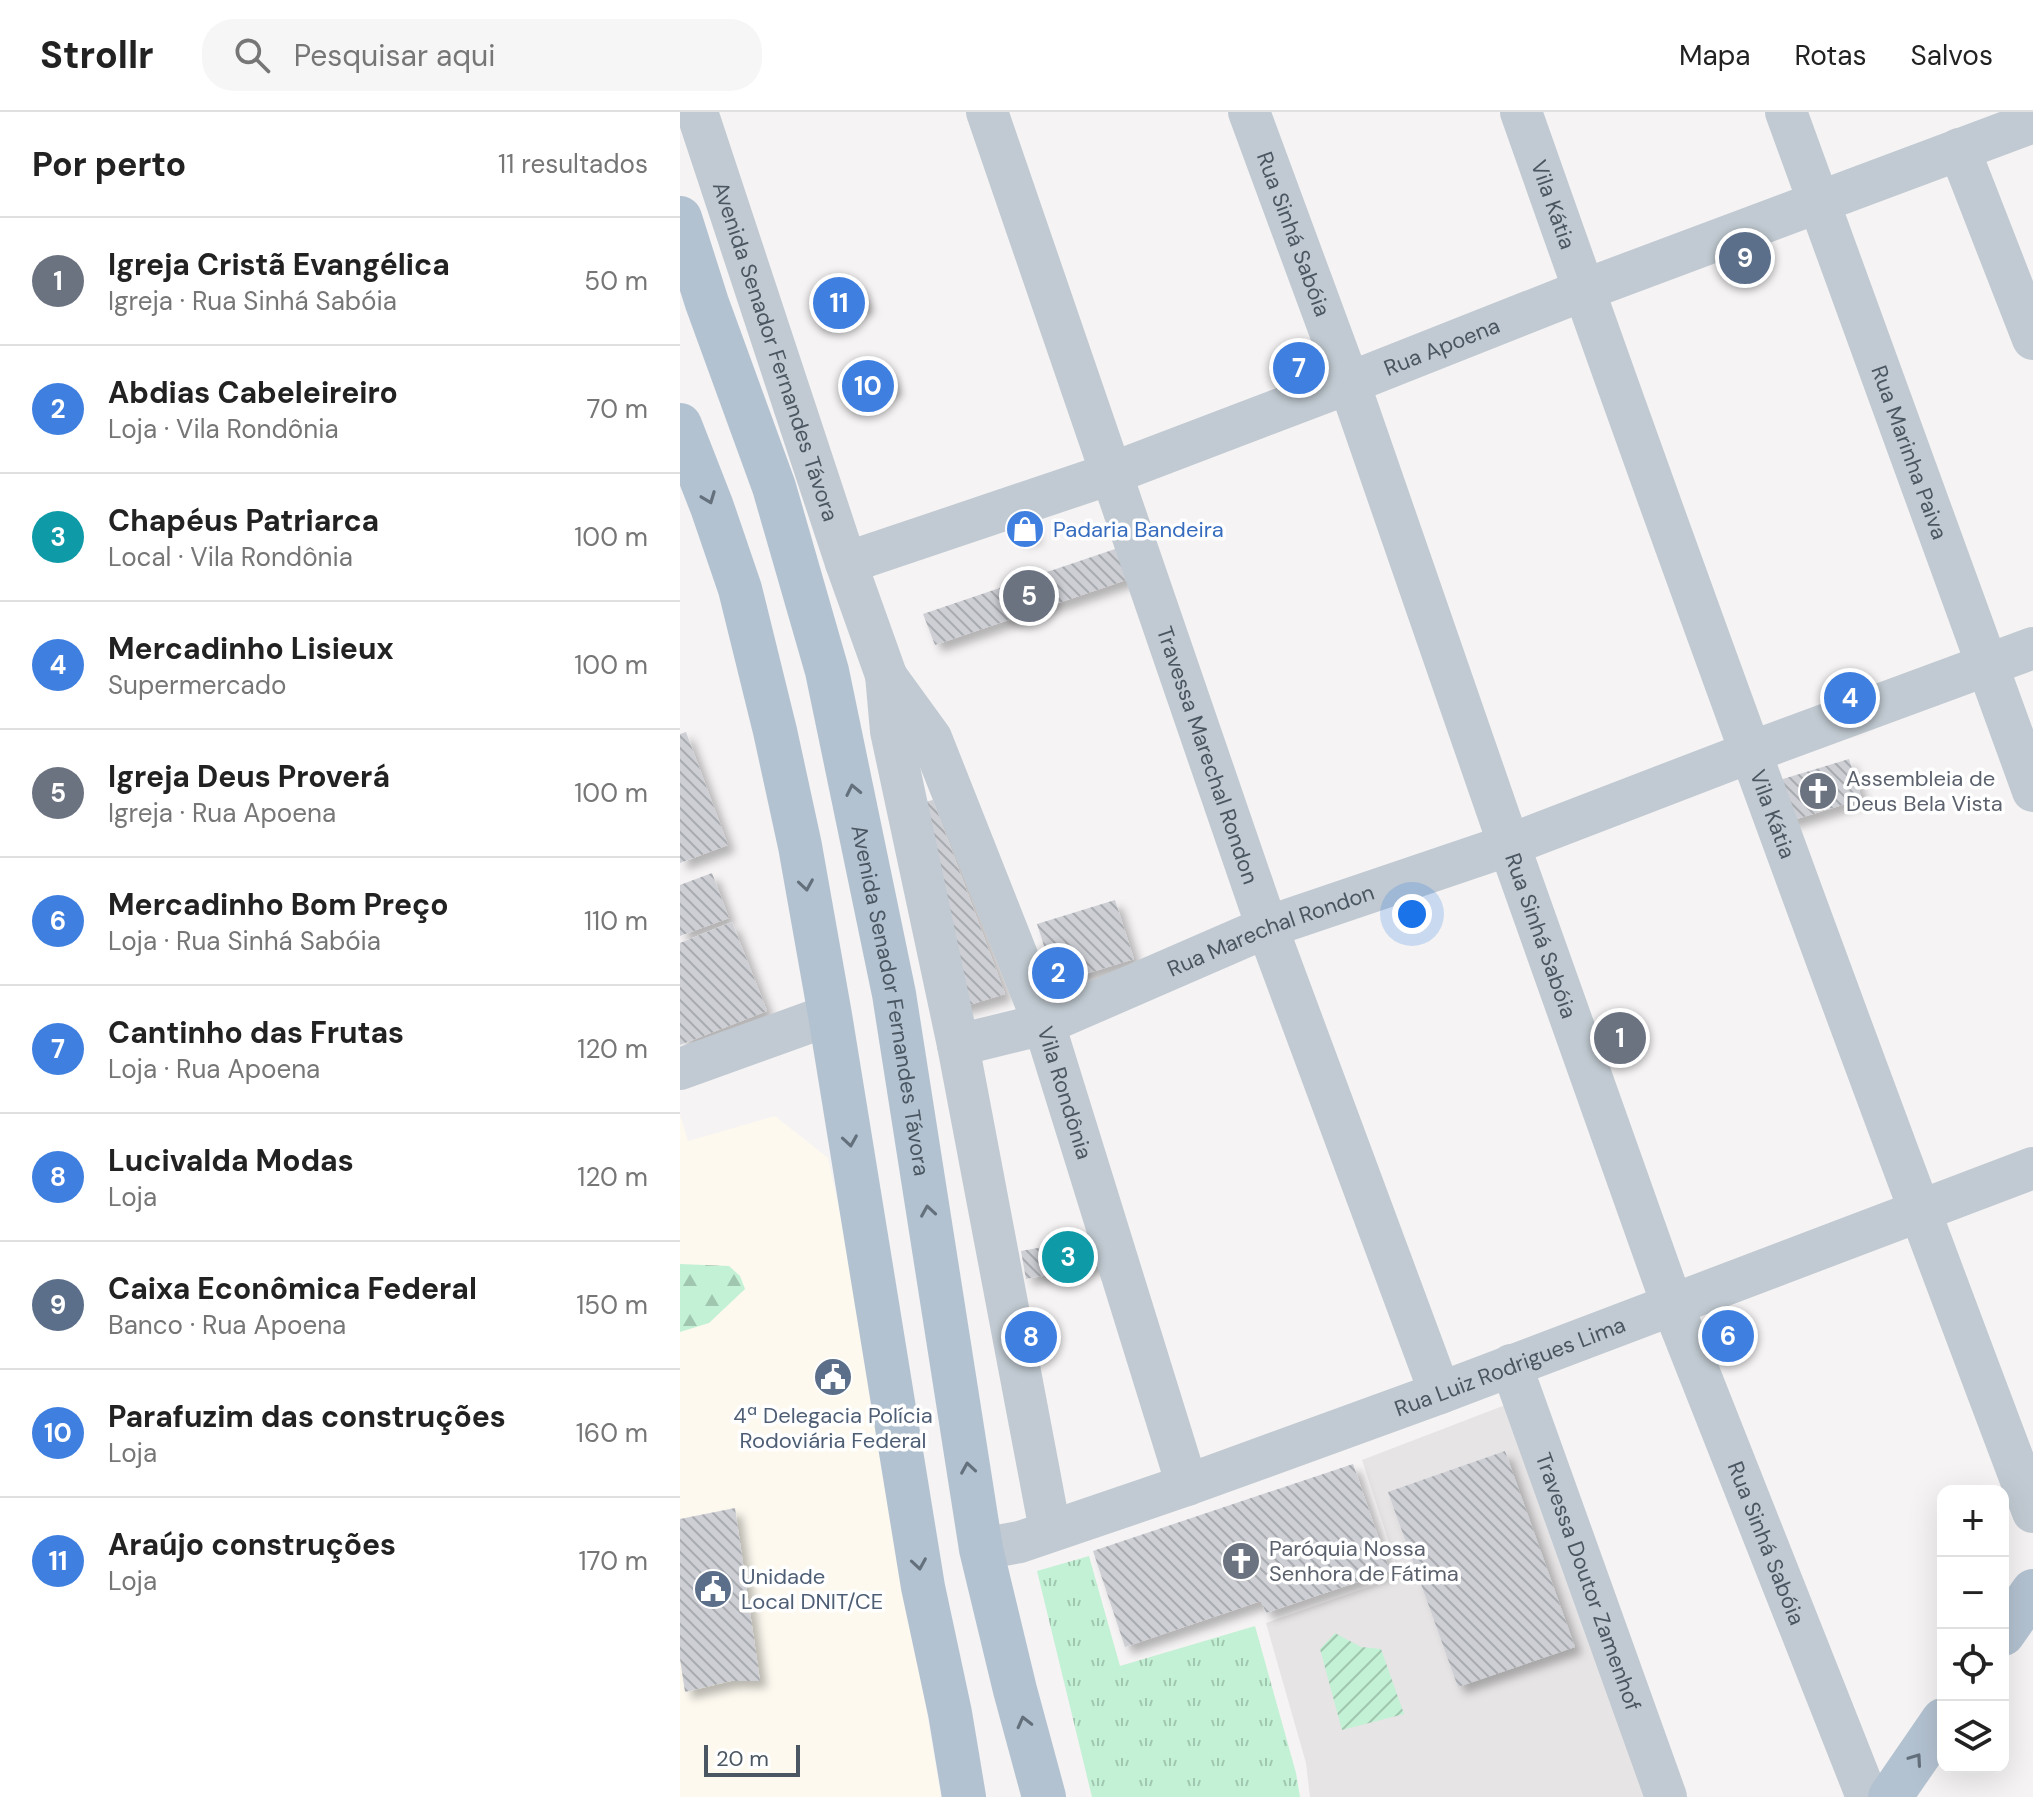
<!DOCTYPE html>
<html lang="pt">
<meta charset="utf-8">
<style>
:root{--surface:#fff;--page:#f6f6f6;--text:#222;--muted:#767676;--line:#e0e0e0;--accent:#1a73e8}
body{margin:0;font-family:"DM Sans",sans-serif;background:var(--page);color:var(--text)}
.controls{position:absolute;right:24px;bottom:24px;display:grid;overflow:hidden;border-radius:16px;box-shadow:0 8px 32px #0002}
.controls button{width:72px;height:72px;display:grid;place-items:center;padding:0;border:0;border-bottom:2px solid var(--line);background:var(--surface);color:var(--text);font:40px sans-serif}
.scale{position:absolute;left:24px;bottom:20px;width:96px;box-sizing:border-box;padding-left:8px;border:4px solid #4a5661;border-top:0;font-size:22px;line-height:28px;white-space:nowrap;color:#4a5661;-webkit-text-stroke:6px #fff;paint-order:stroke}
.you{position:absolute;left:732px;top:802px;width:28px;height:28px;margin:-20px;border:6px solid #fff;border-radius:50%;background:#1a73e8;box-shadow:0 0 0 12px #1a73e833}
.badge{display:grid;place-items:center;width:52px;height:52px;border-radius:50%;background:var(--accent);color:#fff;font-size:26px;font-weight:700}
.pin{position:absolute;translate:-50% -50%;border:4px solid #fff;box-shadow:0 2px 8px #0006}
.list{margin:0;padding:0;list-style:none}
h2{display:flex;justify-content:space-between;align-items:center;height:104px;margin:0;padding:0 32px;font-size:34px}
h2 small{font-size:26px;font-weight:400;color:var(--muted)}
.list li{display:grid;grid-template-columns:52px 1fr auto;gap:24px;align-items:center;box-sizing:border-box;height:128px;padding:0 32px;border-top:2px solid var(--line)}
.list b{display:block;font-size:30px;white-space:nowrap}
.list p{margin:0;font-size:26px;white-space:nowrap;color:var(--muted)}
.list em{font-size:26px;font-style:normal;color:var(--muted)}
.icon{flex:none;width:44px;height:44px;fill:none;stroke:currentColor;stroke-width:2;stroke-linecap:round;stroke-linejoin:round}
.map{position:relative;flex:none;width:1353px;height:1685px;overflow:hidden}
header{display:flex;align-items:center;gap:48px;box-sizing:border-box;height:112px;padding:0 40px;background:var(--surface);border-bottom:2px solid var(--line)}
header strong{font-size:38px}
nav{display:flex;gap:44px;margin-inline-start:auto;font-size:28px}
.search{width:560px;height:72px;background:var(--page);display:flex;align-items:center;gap:20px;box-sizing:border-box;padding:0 28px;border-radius:32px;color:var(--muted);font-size:30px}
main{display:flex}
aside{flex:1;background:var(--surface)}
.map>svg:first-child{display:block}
.commercial{fill:#fdf9ef}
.education{fill:#e6e4e5}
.grass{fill:url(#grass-tufts)}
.forest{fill:url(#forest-firs)}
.garden{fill:url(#garden-furrows)}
.building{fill:url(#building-back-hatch);filter:url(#shadow)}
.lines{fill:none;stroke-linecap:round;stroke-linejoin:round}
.minor{stroke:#c1cad2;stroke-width:42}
.major{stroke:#b3c2d1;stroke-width:44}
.oneway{stroke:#64717d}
.labels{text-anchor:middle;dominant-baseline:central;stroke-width:7;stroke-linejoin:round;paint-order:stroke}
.street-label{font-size:22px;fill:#4a5661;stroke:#fff}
.shop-label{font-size:22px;fill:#366cbe;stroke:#fff;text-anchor:start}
.worship-label{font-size:22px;fill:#5b616d;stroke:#fff;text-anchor:start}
.service-label{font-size:22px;fill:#4e5e75;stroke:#fff}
</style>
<header>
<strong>Strollr</strong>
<div class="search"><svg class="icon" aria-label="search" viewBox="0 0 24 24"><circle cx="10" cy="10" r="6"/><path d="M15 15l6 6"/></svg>Pesquisar aqui</div>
<nav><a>Mapa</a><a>Rotas</a><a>Salvos</a></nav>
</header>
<main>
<aside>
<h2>Por perto<small>11 resultados</small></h2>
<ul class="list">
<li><span class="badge" style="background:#6b7280">1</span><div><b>Igreja Cristã Evangélica</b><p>Igreja · Rua Sinhá Sabóia</p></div><em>50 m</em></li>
<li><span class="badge" style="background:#3f7fe0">2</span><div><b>Abdias Cabeleireiro</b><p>Loja · Vila Rondônia</p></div><em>70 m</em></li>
<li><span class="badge" style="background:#0f9aa8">3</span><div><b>Chapéus Patriarca</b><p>Local · Vila Rondônia</p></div><em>100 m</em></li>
<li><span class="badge" style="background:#3f7fe0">4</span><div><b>Mercadinho Lisieux</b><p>Supermercado</p></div><em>100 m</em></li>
<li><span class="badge" style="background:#6b7280">5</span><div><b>Igreja Deus Proverá</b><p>Igreja · Rua Apoena</p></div><em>100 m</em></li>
<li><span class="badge" style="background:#3f7fe0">6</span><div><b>Mercadinho Bom Preço</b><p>Loja · Rua Sinhá Sabóia</p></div><em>110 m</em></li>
<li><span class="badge" style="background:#3f7fe0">7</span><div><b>Cantinho das Frutas</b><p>Loja · Rua Apoena</p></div><em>120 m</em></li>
<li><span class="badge" style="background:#3f7fe0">8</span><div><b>Lucivalda Modas</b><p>Loja</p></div><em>120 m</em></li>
<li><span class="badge" style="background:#5c6f8a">9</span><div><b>Caixa Econômica Federal</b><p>Banco · Rua Apoena</p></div><em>150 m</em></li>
<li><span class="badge" style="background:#3f7fe0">10</span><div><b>Parafuzim das construções</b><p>Loja</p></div><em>160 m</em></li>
<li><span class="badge" style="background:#3f7fe0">11</span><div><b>Araújo construções</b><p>Loja</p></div><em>170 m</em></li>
</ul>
</aside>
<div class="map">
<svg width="1353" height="1685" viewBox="0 0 1353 1685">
<defs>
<pattern id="grass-tufts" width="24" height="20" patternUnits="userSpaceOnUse" patternTransform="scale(2)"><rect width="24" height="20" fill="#c3f1d5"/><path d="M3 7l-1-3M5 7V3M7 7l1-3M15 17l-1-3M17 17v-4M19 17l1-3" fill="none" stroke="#a0c6b0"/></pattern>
<pattern id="forest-firs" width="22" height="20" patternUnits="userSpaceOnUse" patternTransform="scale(2)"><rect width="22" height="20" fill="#c3f1d5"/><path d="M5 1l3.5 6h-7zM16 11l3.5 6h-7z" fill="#a0c6b0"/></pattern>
<pattern id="garden-furrows" width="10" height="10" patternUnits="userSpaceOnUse" patternTransform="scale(2)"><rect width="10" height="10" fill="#c3f1d5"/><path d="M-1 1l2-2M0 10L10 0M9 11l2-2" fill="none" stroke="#a0c6b0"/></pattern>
<pattern id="building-back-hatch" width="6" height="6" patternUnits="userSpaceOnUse" patternTransform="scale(2)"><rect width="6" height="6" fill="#cdcfd5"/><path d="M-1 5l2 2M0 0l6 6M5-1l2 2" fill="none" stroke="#a8abb0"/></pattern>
<filter id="shadow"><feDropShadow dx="7" dy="7" stdDeviation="4" flood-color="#0004"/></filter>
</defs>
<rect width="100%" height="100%" fill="#f5f3f3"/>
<path class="commercial" d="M0 1003 8 1029 95 1004 148 1046 173 1161 261 1685H0Z"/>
<path class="education" d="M828 1292 968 1685H630L626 1651 586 1511 720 1464 682 1348Z"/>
<path class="grass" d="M409 1444 440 1554 575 1514 616 1661 620 1685H412L357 1459Z"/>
<path class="forest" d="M0 1152 49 1154 60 1164 65 1177 29 1211 0 1220Z"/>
<path class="garden" d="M655 1521 681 1535 701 1537 724 1602 662 1618 640 1537Z"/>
<path class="building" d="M177 173 188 194 139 211 132 188Z
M206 256 216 277 168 294 161 272Z
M348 405 356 424 341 428 334 410Z
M444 434 455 465 255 533 243 502Z
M6 620 48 733 0 751V622Z
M1169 647 1182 687 1107 710 1093 670Z
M253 688 325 882 276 897 240 691Z
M32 761 49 806 0 824V773Z
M435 788 454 847 376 871 357 812Z
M52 810 87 899 0 933V831Z
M430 1123 434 1151 346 1167 341 1139Z
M825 1339 895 1535 778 1575 708 1380Z
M673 1352 710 1459 586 1501 581 1489 445 1535 413 1439Z
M55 1396 80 1569H51L5 1580 0 1547V1407Z"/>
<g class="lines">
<g class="minor">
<path id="s1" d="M17 0 166 451 206 563 211 619 278 933 370 1418"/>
<path id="s2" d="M307 0 587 815 760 1281"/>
<path id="s3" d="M569 0 669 271 829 733 992 1192 1187 1685"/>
<path id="s4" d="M841 0C1006 469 1177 935 1353 1400"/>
<path id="s5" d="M1106 0 1353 679"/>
<path d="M1279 37 1353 227"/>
<path id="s6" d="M166 451 430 362 669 271 904 178 1353 10"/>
<path id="s7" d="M206 564 251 626 364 912 507 1373"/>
<path id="s8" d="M278 933 364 912 587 815 829 733 1071 640 1353 536"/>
<path d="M0 957 150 903"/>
<path id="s9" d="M831 1253 986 1685"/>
<path id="s10" d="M301 1437 340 1430 507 1373 760 1281 1353 1056"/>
</g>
<g class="major">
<path id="s11" d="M0 106 27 191 94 375 147 559 214 882 301 1437 335 1578 364 1685"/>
<path d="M0 313 32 395 60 477 95 619 120 734 150 903 243 1475 270 1601 284 1685"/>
<path d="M1323 1522 1353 1479"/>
<path d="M1210 1685 1263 1608"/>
</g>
</g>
<defs><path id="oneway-chevron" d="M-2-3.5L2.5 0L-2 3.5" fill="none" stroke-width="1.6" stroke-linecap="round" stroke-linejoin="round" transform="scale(2)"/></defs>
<g class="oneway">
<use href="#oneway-chevron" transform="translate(29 386) rotate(69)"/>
<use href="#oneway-chevron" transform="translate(173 678) rotate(-102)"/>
<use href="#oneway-chevron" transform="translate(126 773) rotate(81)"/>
<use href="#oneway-chevron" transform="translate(170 1029) rotate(81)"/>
<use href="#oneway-chevron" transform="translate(248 1099) rotate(-99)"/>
<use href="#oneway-chevron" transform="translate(288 1356) rotate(-99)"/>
<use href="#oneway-chevron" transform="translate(239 1452) rotate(81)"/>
<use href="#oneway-chevron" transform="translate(344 1610) rotate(-104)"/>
<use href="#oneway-chevron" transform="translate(1236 1647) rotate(-55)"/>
</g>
<defs>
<symbol id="shop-disc" viewBox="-11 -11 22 22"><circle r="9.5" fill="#3f7fe0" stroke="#fff"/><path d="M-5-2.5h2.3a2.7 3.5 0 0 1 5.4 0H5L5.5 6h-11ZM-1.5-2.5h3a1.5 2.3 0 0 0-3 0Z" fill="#fff"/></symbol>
<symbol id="church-disc" viewBox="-11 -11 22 22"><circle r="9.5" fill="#6b7280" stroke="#fff"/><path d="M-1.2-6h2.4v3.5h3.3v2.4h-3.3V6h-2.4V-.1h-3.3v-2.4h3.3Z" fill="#fff"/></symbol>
<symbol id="civic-disc" viewBox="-11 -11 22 22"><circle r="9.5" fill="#5c6f8a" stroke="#fff"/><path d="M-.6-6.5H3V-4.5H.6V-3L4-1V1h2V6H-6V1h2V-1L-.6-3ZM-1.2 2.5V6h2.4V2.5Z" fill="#fff"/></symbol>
</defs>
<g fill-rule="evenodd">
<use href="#shop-disc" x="323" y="395" width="44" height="44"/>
<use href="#church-disc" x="1116" y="657" width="44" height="44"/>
<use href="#civic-disc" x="131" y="1243" width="44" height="44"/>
<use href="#church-disc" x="539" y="1427" width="44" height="44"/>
<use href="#civic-disc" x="11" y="1455" width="44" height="44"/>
</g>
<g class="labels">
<g class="street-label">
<text stroke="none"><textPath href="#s4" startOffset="98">Vila Kátia</textPath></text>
<text stroke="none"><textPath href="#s3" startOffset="130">Rua Sinhá Sabóia</textPath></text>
<text stroke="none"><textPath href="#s6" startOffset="634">Rua Apoena</textPath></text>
<text stroke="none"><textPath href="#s1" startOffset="252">Avenida Senador Fernandes Távora</textPath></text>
<text stroke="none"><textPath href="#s5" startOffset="362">Rua Marinha Paiva</textPath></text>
<text stroke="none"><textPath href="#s2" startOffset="680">Travessa Marechal Rondon</textPath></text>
<text stroke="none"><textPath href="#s4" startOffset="746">Vila Kátia</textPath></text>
<text stroke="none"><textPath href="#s8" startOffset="334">Rua Marechal Rondon</textPath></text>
<text stroke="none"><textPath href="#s3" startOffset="874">Rua Sinhá Sabóia</textPath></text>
<text stroke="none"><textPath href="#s11" startOffset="812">Avenida Senador Fernandes Távora</textPath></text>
<text stroke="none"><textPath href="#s7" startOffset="456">Vila Rondônia</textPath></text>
<text stroke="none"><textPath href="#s10" startOffset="560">Rua Luiz Rodrigues Lima</textPath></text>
<text stroke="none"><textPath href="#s3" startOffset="1522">Rua Sinhá Sabóia</textPath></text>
<text stroke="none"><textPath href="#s9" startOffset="230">Travessa Doutor Zamenhof</textPath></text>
</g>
<g class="shop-label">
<text x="373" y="417">Padaria Bandeira</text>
</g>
<g class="worship-label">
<text x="1166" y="666">Assembleia de<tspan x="1166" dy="25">Deus Bela Vista</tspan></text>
<text x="589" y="1436">Paróquia Nossa<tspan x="589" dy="25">Senhora de Fátima</tspan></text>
</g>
<g class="service-label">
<text x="153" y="1303">4ª Delegacia Polícia<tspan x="153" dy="25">Rodoviária Federal</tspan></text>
<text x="61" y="1464" text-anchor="start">Unidade<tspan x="61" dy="25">Local DNIT/CE</tspan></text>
</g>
</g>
</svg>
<div class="controls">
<button>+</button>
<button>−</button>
<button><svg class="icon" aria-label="locate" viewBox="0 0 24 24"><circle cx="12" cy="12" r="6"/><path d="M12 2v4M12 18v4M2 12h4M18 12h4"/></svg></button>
<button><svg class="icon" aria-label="layers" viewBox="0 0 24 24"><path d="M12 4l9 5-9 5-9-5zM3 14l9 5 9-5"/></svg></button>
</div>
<div class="scale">20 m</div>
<div class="you"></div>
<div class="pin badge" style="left:940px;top:926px;background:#6b7280">1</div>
<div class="pin badge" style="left:378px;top:861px;background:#3f7fe0">2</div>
<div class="pin badge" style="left:388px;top:1145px;background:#0f9aa8">3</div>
<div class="pin badge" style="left:1170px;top:586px;background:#3f7fe0">4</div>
<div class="pin badge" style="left:349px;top:484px;background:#6b7280">5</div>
<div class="pin badge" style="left:1048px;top:1224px;background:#3f7fe0">6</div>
<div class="pin badge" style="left:619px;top:256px;background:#3f7fe0">7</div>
<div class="pin badge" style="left:351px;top:1225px;background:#3f7fe0">8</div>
<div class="pin badge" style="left:1065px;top:146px;background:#5c6f8a">9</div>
<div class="pin badge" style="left:188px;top:274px;background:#3f7fe0">10</div>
<div class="pin badge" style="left:159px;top:191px;background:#3f7fe0">11</div>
</div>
</main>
